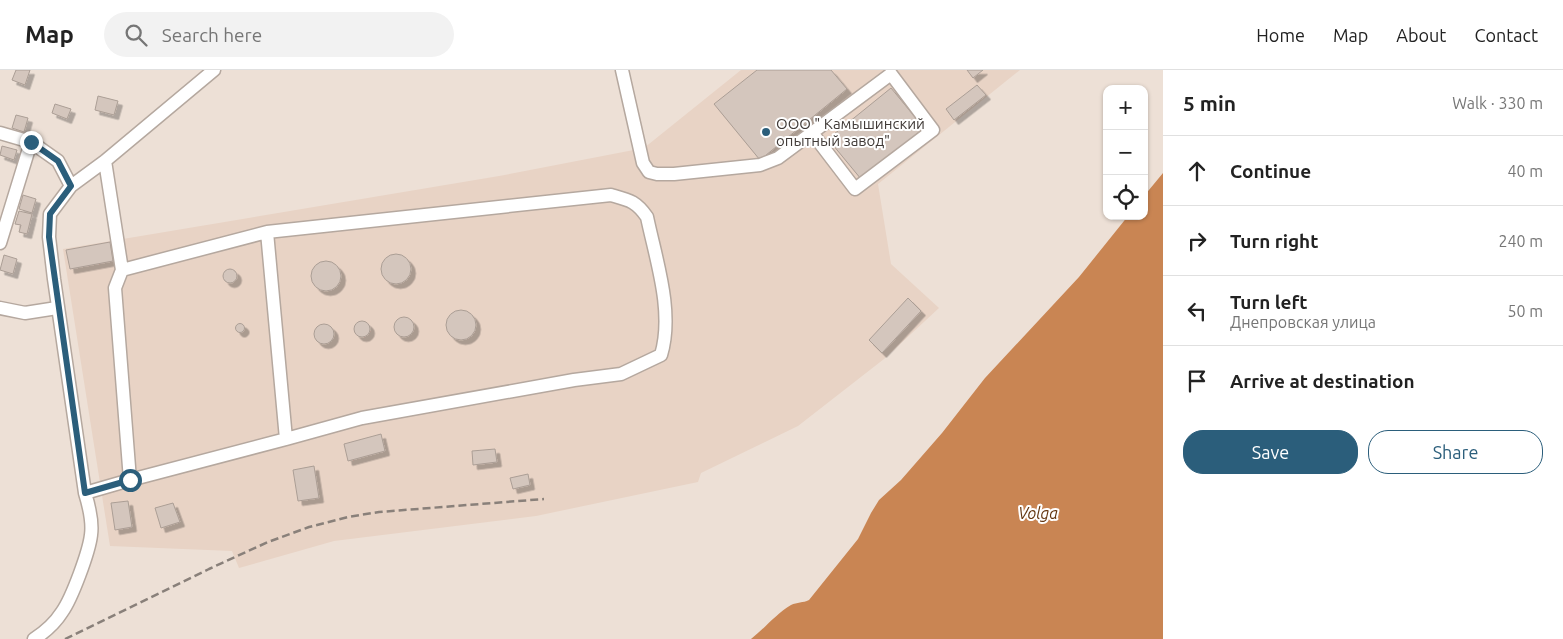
<!DOCTYPE html>
<meta charset="utf-8">
<style>
:root{--surface:#fff;--page:#f2f2f2;--text:#222;--muted:#767676;--line:#e0e0e0;--accent:#2b5e7b}
body{margin:0;font-family:Ubuntu,sans-serif;background:var(--page);color:var(--text)}
.controls{position:absolute;right:15px;top:15px;display:grid;overflow:hidden;border-radius:10px;box-shadow:0 1px 4px #0004}
.controls button{width:45px;height:45px;display:grid;place-items:center;padding:0;border:0;border-bottom:1px solid var(--line);background:var(--surface);color:var(--text);font:25px sans-serif}
.stop{position:absolute;width:15px;height:15px;margin:-11px;border:4px solid #2b5e7b;border-radius:50%;background:#fff}
.stop.end{background:#2b5e7b;border-color:#fff;box-shadow:0 1px 5px #0008}
.list{margin:0;padding:0;list-style:none}
h2{display:flex;justify-content:space-between;align-items:center;height:65px;margin:0;padding:0 20px;font-size:21px}
h2 small{font-size:16px;font-weight:400;color:var(--muted)}
.list li{display:grid;grid-template-columns:32px 1fr auto;gap:15px;align-items:center;box-sizing:border-box;height:70px;padding:0 20px;border-top:1px solid var(--line)}
.list b{display:block;font-size:19px;white-space:nowrap}
.list p{margin:0;font-size:16px;white-space:nowrap;color:var(--muted)}
.list em{font-size:16px;font-style:normal;color:var(--muted)}
.actions{display:flex;gap:10px;padding:15px 20px}
.actions a{flex:1;padding:11px 0;border:1px solid var(--accent);border-radius:20px;text-align:center;font-size:18px;color:var(--accent)}
.actions .main{background:var(--accent);color:#fff}
.icon{flex:none;width:28px;height:28px;fill:none;stroke:currentColor;stroke-width:2;stroke-linecap:round;stroke-linejoin:round}
.map{position:relative;flex:none;width:1163px;height:569px;overflow:hidden}
header{display:flex;align-items:center;gap:30px;box-sizing:border-box;height:70px;padding:0 25px;background:var(--surface);border-bottom:1px solid var(--line)}
header strong{font-size:24px}
nav{display:flex;gap:28px;margin-inline-start:auto;font-size:18px}
.search{width:350px;height:45px;background:var(--page);display:flex;align-items:center;gap:12px;box-sizing:border-box;padding:0 18px;border-radius:28px;color:var(--muted);font-size:19px}
main{display:flex}
aside{flex:1;background:var(--surface)}
.map>svg:first-child{display:block}
.built{fill:#e8d3c5}
.water{fill:#c98553}
.building{fill:#d4c6bd;stroke:#ab9e95;filter:url(#shadow)}
.lines{fill:none;stroke-linecap:round;stroke-linejoin:round}
.minor-casing{stroke:#b5a89f;stroke-width:15}
.minor{stroke:#fff;stroke-width:12}
.rail{stroke:#89807a;stroke-width:2.5;stroke-dasharray:8 4;stroke-linecap:butt}
.route{stroke:#2b5e7b;stroke-width:6}
.poi-dot{fill:#2b5e7b;stroke:#fff;stroke-width:2}
.labels{text-anchor:middle;dominant-baseline:central;stroke-width:4;stroke-linejoin:round;paint-order:stroke}
.poi-label{font-size:15px;fill:#403a37;stroke:#fff;text-anchor:start}
.water-label{font-size:16px;font-style:italic;fill:#643610;stroke:#fff}
</style>
<header>
<strong>Map</strong>
<div class="search"><svg class="icon" aria-label="search" viewBox="0 0 24 24"><circle cx="10" cy="10" r="6"/><path d="M15 15l6 6"/></svg>Search here</div>
<nav><a>Home</a><a>Map</a><a>About</a><a>Contact</a></nav>
</header>
<main>
<div class="map">
<svg width="1163" height="569" viewBox="0 0 1163 569">
<defs>
<filter id="shadow"><feDropShadow dx="4.5" dy="4.5" stdDeviation="0" flood-color="#0004"/></filter>
</defs>
<rect width="100%" height="100%" fill="#ede0d6"/>
<path class="built" d="M741 0H1020L878 114 891 194 939 238 884 289 798 356 701 403 698 412 536 446 334 471 239 498 232 481 110 476 63 179 499 106 644 78Z"/>
<path class="water" d="M1163 103V569H751C765 558 776 544 791 535 797 532 803 533 809 530L858 469 871 443 879 430 901 410 942 363 985 308 1079 207 1128 146H1144V126Z"/>
<path class="building" d="M16 0H30L25 15 12 10Z
M757 0H831L847 19 760 90 714 34Z
M967 0H983L973 8Z
M977 15 986 25 954 50 946 39Z
M891 18 924 58 861 109 828 69Z
M98 26 118 31 114 45 95 40Z
M55 34 71 39 67 49 52 43Z
M16 45 28 48 24 62 12 58Z
M2 76 17 80 14 90 0 85Z
M23 125 36 129 32 143 19 139Z
M19 141 32 144 27 164 19 162 21 155 15 154Z
M110 172 113 191 70 199 66 180Z
M381 199a15 15 0 1 1 30 0a15 15 0 1 1-30 0Z
M4 185 17 189 13 204 0 200Z
M311 206a15 15 0 1 1 30 0a15 15 0 1 1-30 0Z
M223 206a7 7 0 1 1 14 0a7 7 0 1 1-14 0Z
M908 228 921 241 882 283 869 270Z
M446 255a15 15 0 1 1 30 0a15 15 0 1 1-30 0Z
M394 257a10 10 0 1 1 20 0a10 10 0 1 1-20 0Z
M354 259a8 8 0 1 1 16 0a8 8 0 1 1-16 0Z
M235.5 258a4.5 4.5 0 1 1 9 0a4.5 4.5 0 1 1-9 0Z
M314 264a10 10 0 1 1 20 0a10 10 0 1 1-20 0Z
M381 364 385 381 348 391 344 374Z
M495 379 497 392 473 395 472 381Z
M314 396 319 428 298 431 293 400Z
M528 404 530 415 513 419 510 408Z
M128 431 132 457 115 460 111 433Z
M173 433 180 452 161 458 155 438Z"/>
<g class="lines">
<defs>
<path id="minor" d="M622 0 643 93 649 102 657 104H674L760 95 778 88 891 4 933 60 855 119 813 64
M0 63 31 72 58 91 71 116
M105 91 122 200 115 218 130 410 85 423 54 209 49 167 50 144 71 116 105 91 214 0
M267 162 611 125C629 130 636 131 647 147 656 190 674 242 661 285L621 304 574 310 362 348 286 369
M0 173 31 72
M122 200 267 162 286 369 130 410
M0 238 25 243 57 238
M34 569C45 562 55 553 62 542 72 528 89 482 91 465 93 451 89 436 85 423"/>
</defs>
<use href="#minor" class="minor-casing"/>
<use href="#minor" class="minor"/>
<path class="rail" d="M65 569 209 499 268 472 309 457 348 447 379 442 544 429"/>
</g>
<g class="lines">
<path class="route" d="M31 72 58 91 71 116 50 144 49 167 85 423 130 410"/>
</g>
<circle class="poi-dot" cx="766" cy="62" r="5"/>
<g class="labels">
<g class="poi-label">
<text x="776" y="53">ООО " Камышинский<tspan x="776" dy="17">опытный завод"</tspan></text>
</g>
<g class="water-label">
<text x="1038" y="443">Volga</text>
</g>
</g>
</svg>
<div class="controls">
<button>+</button>
<button>−</button>
<button><svg class="icon" aria-label="locate" viewBox="0 0 24 24"><circle cx="12" cy="12" r="6"/><path d="M12 2v4M12 18v4M2 12h4M18 12h4"/></svg></button>
</div>
<div class="stop" style="left:130px;top:410px"></div>
<div class="stop end" style="left:31px;top:72px"></div>
</div>
<aside>
<h2>5 min<small>Walk · 330 m</small></h2>
<ul class="list">
<li><svg class="icon" aria-label="ahead" viewBox="0 0 24 24"><path d="M12 20V5M6 11l6-6 6 6"/></svg><div><b>Continue</b></div><em>40 m</em></li>
<li><svg class="icon" aria-label="right" viewBox="0 0 24 24"><path d="M7 20v-9h11M14 6l5 5-5 5"/></svg><div><b>Turn right</b></div><em>240 m</em></li>
<li><svg class="icon" aria-label="left" viewBox="0 0 24 24"><path d="M17 20v-9H6M10 6l-5 5 5 5"/></svg><div><b>Turn left</b><p>Днепровская улица</p></div><em>50 m</em></li>
<li><svg class="icon" aria-label="arrive" viewBox="0 0 24 24"><path d="M6 21V4h12l-3 4 3 4H6"/></svg><div><b>Arrive at destination</b></div></li>
</ul>
<div class="actions"><a class="main">Save</a><a>Share</a></div>
</aside>
</main>
